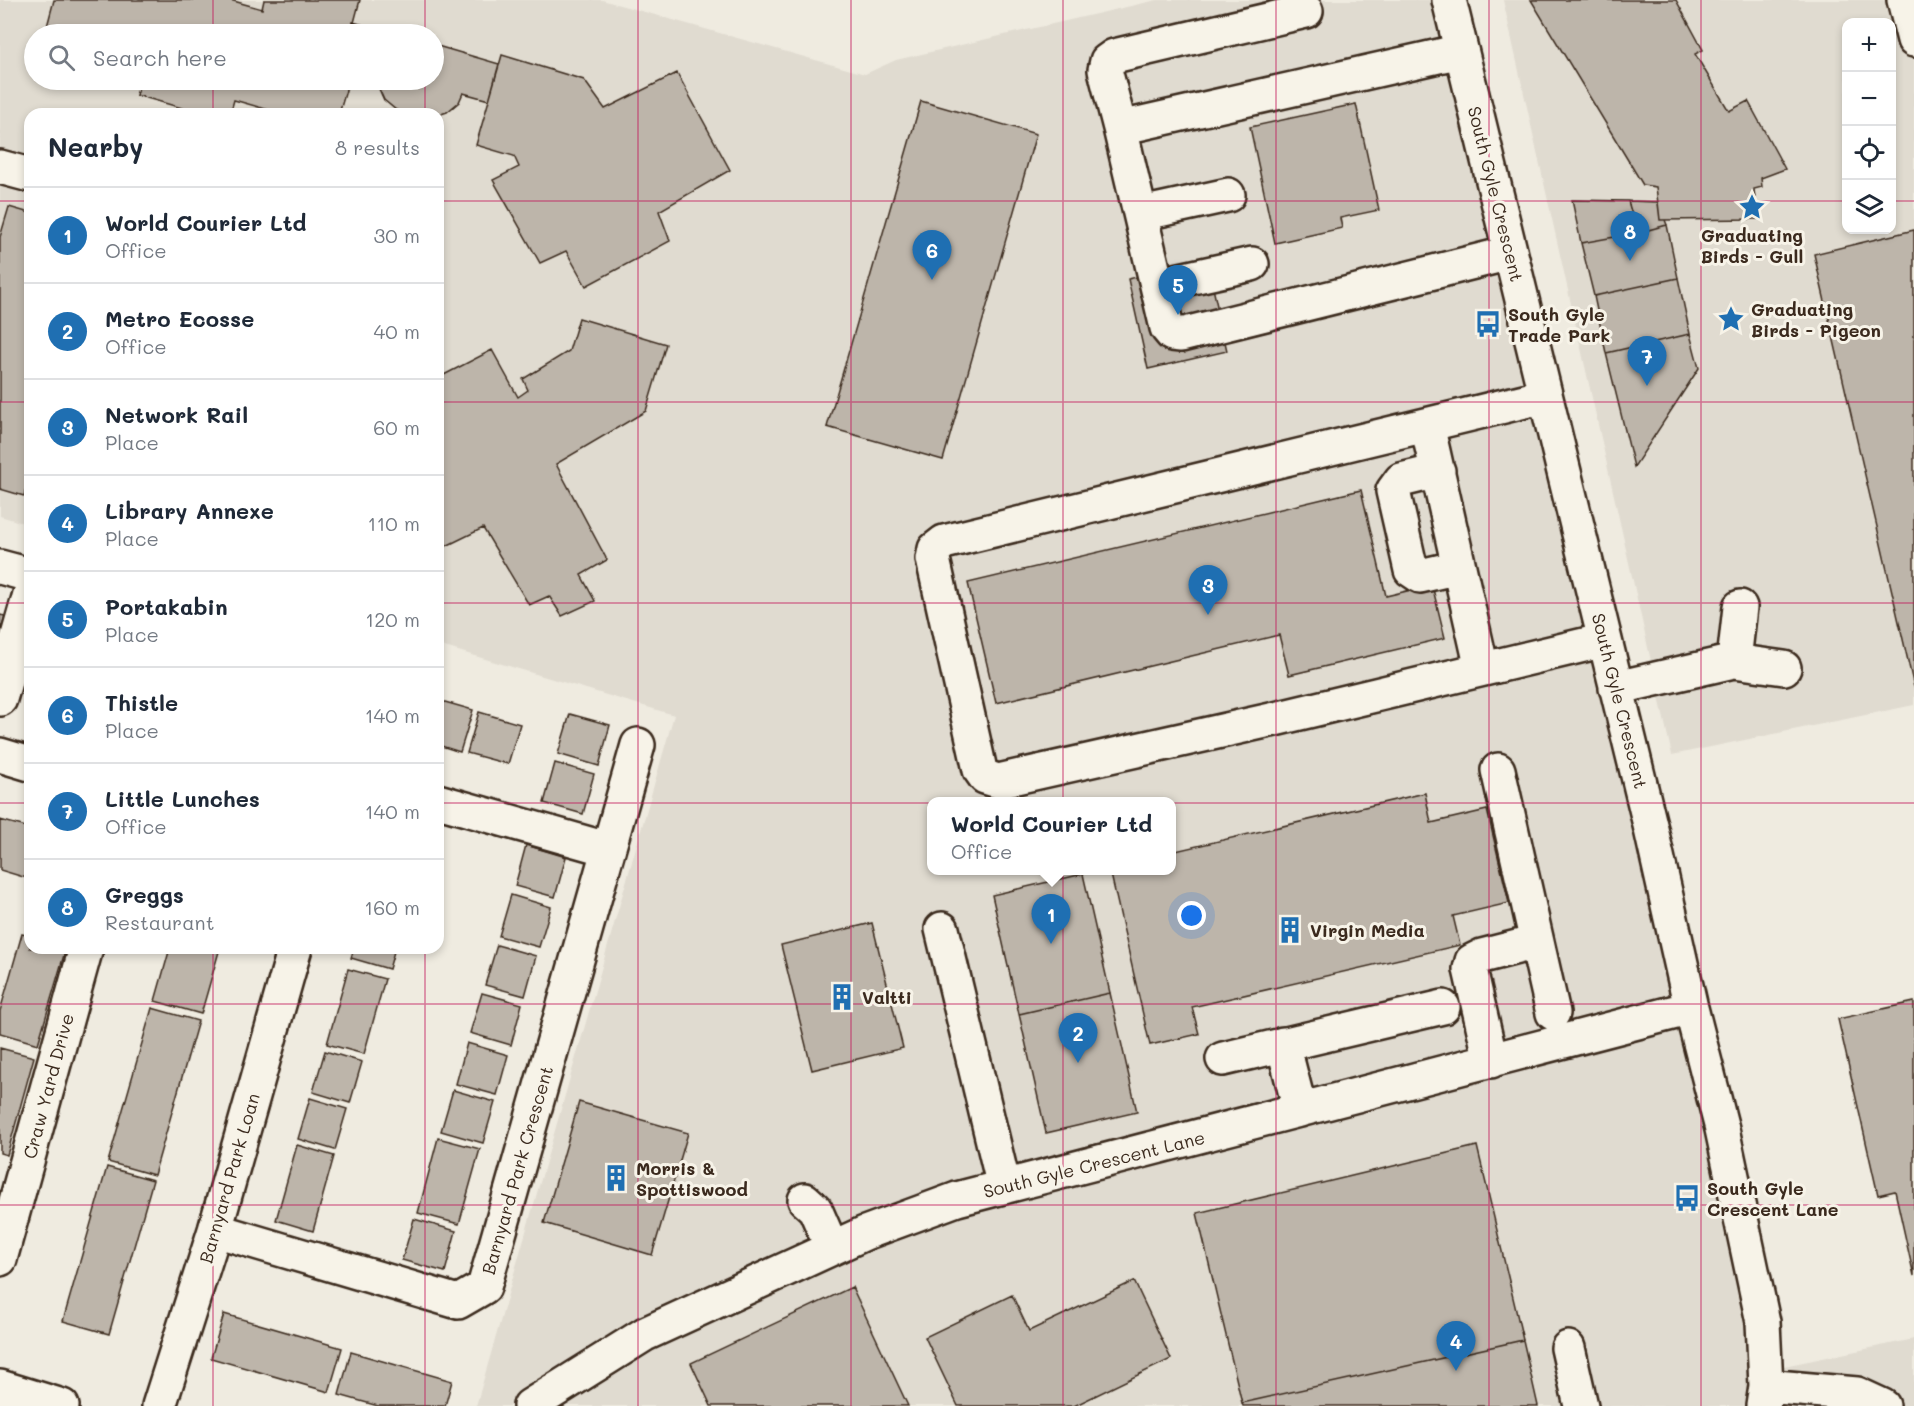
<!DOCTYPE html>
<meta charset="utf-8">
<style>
:root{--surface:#fff;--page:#f6f6f7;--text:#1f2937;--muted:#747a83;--line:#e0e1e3;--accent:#1f6fb2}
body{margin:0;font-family:Mali,sans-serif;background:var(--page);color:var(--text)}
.controls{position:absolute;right:18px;top:18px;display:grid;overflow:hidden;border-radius:12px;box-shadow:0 3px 9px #0003}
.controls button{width:54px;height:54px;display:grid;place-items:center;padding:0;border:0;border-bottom:2px solid var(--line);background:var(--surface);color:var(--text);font:30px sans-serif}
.you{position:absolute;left:1192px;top:916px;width:21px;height:21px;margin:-15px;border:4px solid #fff;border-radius:50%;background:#1a73e8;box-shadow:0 0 0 9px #1a73e833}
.badge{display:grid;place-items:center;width:39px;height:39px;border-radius:50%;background:var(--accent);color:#fff;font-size:20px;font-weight:700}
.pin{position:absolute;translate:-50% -50px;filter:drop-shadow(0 2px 3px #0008)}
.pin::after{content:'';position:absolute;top:32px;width:21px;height:18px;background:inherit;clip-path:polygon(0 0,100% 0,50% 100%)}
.popup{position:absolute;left:927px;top:797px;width:249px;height:78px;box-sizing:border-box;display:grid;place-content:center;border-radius:12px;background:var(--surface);filter:drop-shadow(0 2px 4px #0005);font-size:20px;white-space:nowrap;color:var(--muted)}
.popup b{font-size:22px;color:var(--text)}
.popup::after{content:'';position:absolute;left:50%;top:100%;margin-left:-12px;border:12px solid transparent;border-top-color:var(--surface)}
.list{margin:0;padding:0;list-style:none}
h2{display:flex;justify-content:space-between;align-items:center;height:78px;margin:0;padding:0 24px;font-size:26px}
h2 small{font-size:20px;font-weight:400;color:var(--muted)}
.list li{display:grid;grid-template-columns:39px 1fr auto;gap:18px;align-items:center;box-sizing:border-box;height:96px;padding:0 24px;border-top:2px solid var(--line)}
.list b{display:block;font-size:22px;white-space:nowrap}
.list p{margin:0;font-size:20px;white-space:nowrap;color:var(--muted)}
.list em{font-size:20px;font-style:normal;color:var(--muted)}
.icon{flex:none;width:33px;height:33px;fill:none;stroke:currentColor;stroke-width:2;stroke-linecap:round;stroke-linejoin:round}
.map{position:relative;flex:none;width:1914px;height:1406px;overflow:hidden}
.search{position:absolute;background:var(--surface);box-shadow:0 3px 9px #0003;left:24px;top:24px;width:420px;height:66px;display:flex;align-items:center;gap:15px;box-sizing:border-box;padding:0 21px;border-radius:33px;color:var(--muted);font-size:22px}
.panel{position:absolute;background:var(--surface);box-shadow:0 3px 9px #0003;left:24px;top:108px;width:420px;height:846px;border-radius:18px}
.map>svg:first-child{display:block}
.built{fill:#e0dbd0;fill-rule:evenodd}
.building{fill:#bdb5aa;stroke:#3b2a1e;stroke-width:1.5}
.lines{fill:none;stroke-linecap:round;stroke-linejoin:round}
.minor-casing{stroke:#3b2a1e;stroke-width:38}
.minor{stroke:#f7f3e8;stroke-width:33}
.grid{fill:none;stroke:#c2185b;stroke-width:1.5;stroke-opacity:0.55}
.labels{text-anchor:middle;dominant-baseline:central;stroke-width:6;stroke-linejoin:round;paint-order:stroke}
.street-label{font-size:18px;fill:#3b2a1e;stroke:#f7f3e8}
.poi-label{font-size:18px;font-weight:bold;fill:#3b2a1e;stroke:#f7f3e8;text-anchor:start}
</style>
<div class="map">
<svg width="1914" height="1406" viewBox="0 0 1914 1406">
<rect width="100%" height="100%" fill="#efebe0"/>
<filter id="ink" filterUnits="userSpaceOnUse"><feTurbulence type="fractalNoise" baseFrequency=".0167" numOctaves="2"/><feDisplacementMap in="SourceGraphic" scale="12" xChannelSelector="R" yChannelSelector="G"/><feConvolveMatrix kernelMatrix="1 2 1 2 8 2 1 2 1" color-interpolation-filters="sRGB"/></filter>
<g filter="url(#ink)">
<path class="built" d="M0 0H602L865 74 896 60 1157 0H1435L1770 1369 1914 1339V1406H476L674 715 438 645V114H30V525L0 516ZM34 34H434V80H34ZM931 802H1171V870H931Z
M1503 0H1914V705L1672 755ZM1846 22H1892V230H1846Z"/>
<path class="building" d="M54 0H230L262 9 264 0H360L351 34H353H45Z
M1531 0H1676L1703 50 1695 54 1729 111 1748 101 1785 169 1761 178 1762 187 1754 189 1757 219 1660 220 1656 187 1643 185Z
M353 22 396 34H351Z
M434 45 499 64 489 100 463 93 459 102 447 112 438 115 405 114 396 110 384 100 375 80H434Z
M502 55 584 80 605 109 677 73 730 170 659 211 670 241 586 286 566 251 540 263 493 180 519 167 514 156 476 145Z
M141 80H349L339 114H283L234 100 230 114H203L136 95Z
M921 101 1036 134 943 460 827 427Z
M1356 104 1379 210 1340 218 1342 228 1275 243 1250 127Z
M1572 200 1628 201 1637 233 1581 243Z
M1628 201 1658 202 1660 220H1665L1667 225 1637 233Z
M9 207 30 213V474L24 496 0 489V237Z
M1667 225 1678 278 1594 296 1581 243 1637 233Z
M1914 230V687L1814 254Z
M1207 261 1227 351 1148 369 1128 279Z
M1678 278 1690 334 1606 353 1594 296Z
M579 318 666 344 646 411 556 464 607 560 581 575 595 601 562 616 549 596 529 605 483 528 438 550V378L492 350 518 397 528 390 523 379 569 351Z
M1690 334 1699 368 1634 467 1606 353Z
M1361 490 1386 596 1432 585 1445 638 1289 675 1279 635 996 703 968 583Z
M0 615 5 616 0 633Z
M438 700 473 710 460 752 438 745Z
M479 712 520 724 508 764 467 753Z
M570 714 610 725 599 766 558 754Z
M555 763 594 774 583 814 544 803Z
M1425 793 1431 823 1487 810 1509 903 1453 916 1460 945 1192 1007 1199 1034 1150 1045 1110 870H1171V852Z
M0 820 30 828V879L0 870Z
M526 845 566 857 555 897 515 886Z
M1083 874 1137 1112 1046 1133 992 895Z
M1083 874 1110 993 1019 1014 992 895Z
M511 895 551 907 539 947 499 936Z
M872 923 903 1048 812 1070 781 945Z
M22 934 30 936V948H66L38 1044 0 1033V1011Z
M497 945 536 956 525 996 485 985Z
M170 948H220L201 1014 155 1001Z
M354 948H395L389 969 351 958Z
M348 969 385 979 364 1054 327 1044Z
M482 993 522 1004 511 1045 470 1033Z
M1110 993 1137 1112 1046 1133 1019 1014Z
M1914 1002V1276L1895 1191 1878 1195 1838 1019Z
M152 1008 198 1021 154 1175 108 1162Z
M467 1043 508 1055 497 1095 456 1084Z
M0 1048 34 1057 7 1155 0 1153Z
M325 1051 362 1062 350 1103 313 1092Z
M453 1090 495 1102 483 1143 441 1131Z
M310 1098 347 1109 335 1150 298 1139Z
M579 1102 688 1133 652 1255 544 1223Z
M438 1138 480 1149 459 1224 418 1213Z
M297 1145 334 1156 313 1231 276 1220Z
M1477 1146 1523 1340 1242 1403 1197 1213Z
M107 1167 153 1180 109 1334 63 1321Z
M414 1219 456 1231 445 1272 402 1260Z
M1134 1281 1171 1359 1074 1406H958L925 1337 1012 1295 1029 1331Z
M852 1287 908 1406H711L691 1363Z
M224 1314 342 1348 329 1392 211 1358Z
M1523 1340 1538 1406H1243L1242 1403Z
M351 1352 452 1381 445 1406H378L339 1395Z"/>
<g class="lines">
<defs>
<path id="minor" d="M1449 0 1651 829 1691 1008 1722 1129 1763 1322 1766 1386 1763 1406
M1904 0 1914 40
M1461 51 1120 128 1167 328 1172 334 1181 335 1510 253
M1120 128 1105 70 1107 61 1114 56 1306 11
M0 167 30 175
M1141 214 1228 195
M1157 285 1252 264
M1545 396 944 542 935 549 933 559 980 770 985 777 998 781 1275 719 1605 640
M1427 425 1482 669
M1438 471 1401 480 1393 491 1411 570 1420 576 1459 567
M0 567 30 575
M1734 661 1740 607
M1616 688 1734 661 1784 668
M0 699 30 594
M0 755 30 764
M1498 770 1553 1013
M438 801 607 849
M942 929 1004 1187
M1283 1044 1300 1110
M1223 1059 1443 1007
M1491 1061 1470 969 1472 961 1482 956 1537 942
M805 1200 815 1209 832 1248
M215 1230 458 1302 484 1287 638 745
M0 1259 86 948
M1568 1348 1581 1406
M1766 1386 1857 1394 1883 1406
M0 1387 62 1406
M159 1406 215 1230 295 948
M530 1406 645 1334 865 1233 957 1199 1691 1008"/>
</defs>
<use href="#minor" class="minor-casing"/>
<use href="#minor" class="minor"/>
</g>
</g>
<path class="grid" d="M213 0V34M425 0V34M638 0V1406M851 0V1406M1063 0V1406M1276 0V1406M1489 0V1406M1701 0V1406M213 80V114M425 80V114M0 201H30M438 201H1846M1892 201H1914M0 402H30M438 402H1914M0 603H30M438 603H1914M0 803H30M438 803H1914M213 948V1406M425 948V1406M0 1004H1914M0 1205H1914"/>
<defs>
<symbol id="sight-bare" viewBox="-9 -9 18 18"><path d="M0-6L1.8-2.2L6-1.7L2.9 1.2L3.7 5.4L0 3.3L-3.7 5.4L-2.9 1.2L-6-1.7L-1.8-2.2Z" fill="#1f6fb2" stroke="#f7f3e8" stroke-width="2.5" paint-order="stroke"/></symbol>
<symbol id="bus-bare" viewBox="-9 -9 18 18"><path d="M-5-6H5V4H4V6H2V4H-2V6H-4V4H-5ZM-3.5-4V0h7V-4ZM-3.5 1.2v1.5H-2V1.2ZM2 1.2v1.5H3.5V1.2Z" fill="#1f6fb2" stroke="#f7f3e8" stroke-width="2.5" paint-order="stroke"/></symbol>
<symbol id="building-bare" viewBox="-9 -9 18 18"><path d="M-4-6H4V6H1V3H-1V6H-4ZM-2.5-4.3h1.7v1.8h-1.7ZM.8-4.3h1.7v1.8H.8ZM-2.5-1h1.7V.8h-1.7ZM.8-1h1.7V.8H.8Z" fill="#1f6fb2" stroke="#f7f3e8" stroke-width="2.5" paint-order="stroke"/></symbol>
</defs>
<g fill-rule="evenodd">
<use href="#sight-bare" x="1733" y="188" width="38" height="38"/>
<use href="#sight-bare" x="1712" y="300" width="38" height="38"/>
<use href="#bus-bare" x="1469" y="305" width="38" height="38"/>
<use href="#building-bare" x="1271" y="911" width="38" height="38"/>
<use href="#building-bare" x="823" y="978" width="38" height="38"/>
<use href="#building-bare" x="597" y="1159" width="38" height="38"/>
<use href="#bus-bare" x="1668" y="1179" width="38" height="38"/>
</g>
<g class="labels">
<g class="street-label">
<text transform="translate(1496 194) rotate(76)">South Gyle Crescent</text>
<text transform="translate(1620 701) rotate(76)">South Gyle Crescent</text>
<text transform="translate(48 1086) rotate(-75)">Craw Yard Drive</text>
<text transform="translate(1094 1164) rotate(-14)">South Gyle Crescent Lane</text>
<text transform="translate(517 1170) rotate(-74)">Barnyard Park Crescent</text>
<text transform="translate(229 1178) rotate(-74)">Barnyard Park Loan</text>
</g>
<g class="poi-label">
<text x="1752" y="235" text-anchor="middle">Graduating<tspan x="1752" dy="21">Birds - Gull</tspan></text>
<text x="1751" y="309">Graduating<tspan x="1751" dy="21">Birds - Pigeon</tspan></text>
<text x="1508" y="314">South Gyle<tspan x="1508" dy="21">Trade Park</tspan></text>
<text x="1310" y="930">Virgin Media</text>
<text x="862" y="997">Valtti</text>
<text x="636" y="1168">Morris &amp;<tspan x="636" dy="21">Spottiswood</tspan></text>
<text x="1707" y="1188">South Gyle<tspan x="1707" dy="21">Crescent Lane</tspan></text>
</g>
</g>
</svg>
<div class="controls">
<button>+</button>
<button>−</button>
<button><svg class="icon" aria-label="locate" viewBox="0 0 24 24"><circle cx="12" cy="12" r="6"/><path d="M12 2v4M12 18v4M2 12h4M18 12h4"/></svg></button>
<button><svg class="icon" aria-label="layers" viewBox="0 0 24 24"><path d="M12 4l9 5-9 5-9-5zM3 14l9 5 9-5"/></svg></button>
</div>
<div class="you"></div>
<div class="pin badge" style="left:1051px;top:944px">1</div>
<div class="popup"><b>World Courier Ltd</b>Office</div>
<div class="pin badge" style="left:1078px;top:1063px">2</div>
<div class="pin badge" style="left:1208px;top:615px">3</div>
<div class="pin badge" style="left:1456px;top:1371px">4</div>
<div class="pin badge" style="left:1178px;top:315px">5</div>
<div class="pin badge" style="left:932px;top:280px">6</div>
<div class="pin badge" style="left:1647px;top:386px">7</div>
<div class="pin badge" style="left:1630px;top:261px">8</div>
<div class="search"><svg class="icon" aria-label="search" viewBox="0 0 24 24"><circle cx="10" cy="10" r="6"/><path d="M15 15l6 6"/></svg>Search here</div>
<section class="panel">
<h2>Nearby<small>8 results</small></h2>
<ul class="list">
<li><span class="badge">1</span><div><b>World Courier Ltd</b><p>Office</p></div><em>30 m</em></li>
<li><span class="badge">2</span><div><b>Metro Ecosse</b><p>Office</p></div><em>40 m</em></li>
<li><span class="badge">3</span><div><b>Network Rail</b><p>Place</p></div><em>60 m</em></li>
<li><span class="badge">4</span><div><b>Library Annexe</b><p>Place</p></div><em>110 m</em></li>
<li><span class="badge">5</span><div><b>Portakabin</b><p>Place</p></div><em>120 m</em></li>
<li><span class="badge">6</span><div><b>Thistle</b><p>Place</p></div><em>140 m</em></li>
<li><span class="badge">7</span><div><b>Little Lunches</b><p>Office</p></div><em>140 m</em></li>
<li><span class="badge">8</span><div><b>Greggs</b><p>Restaurant</p></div><em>160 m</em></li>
</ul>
</section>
</div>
